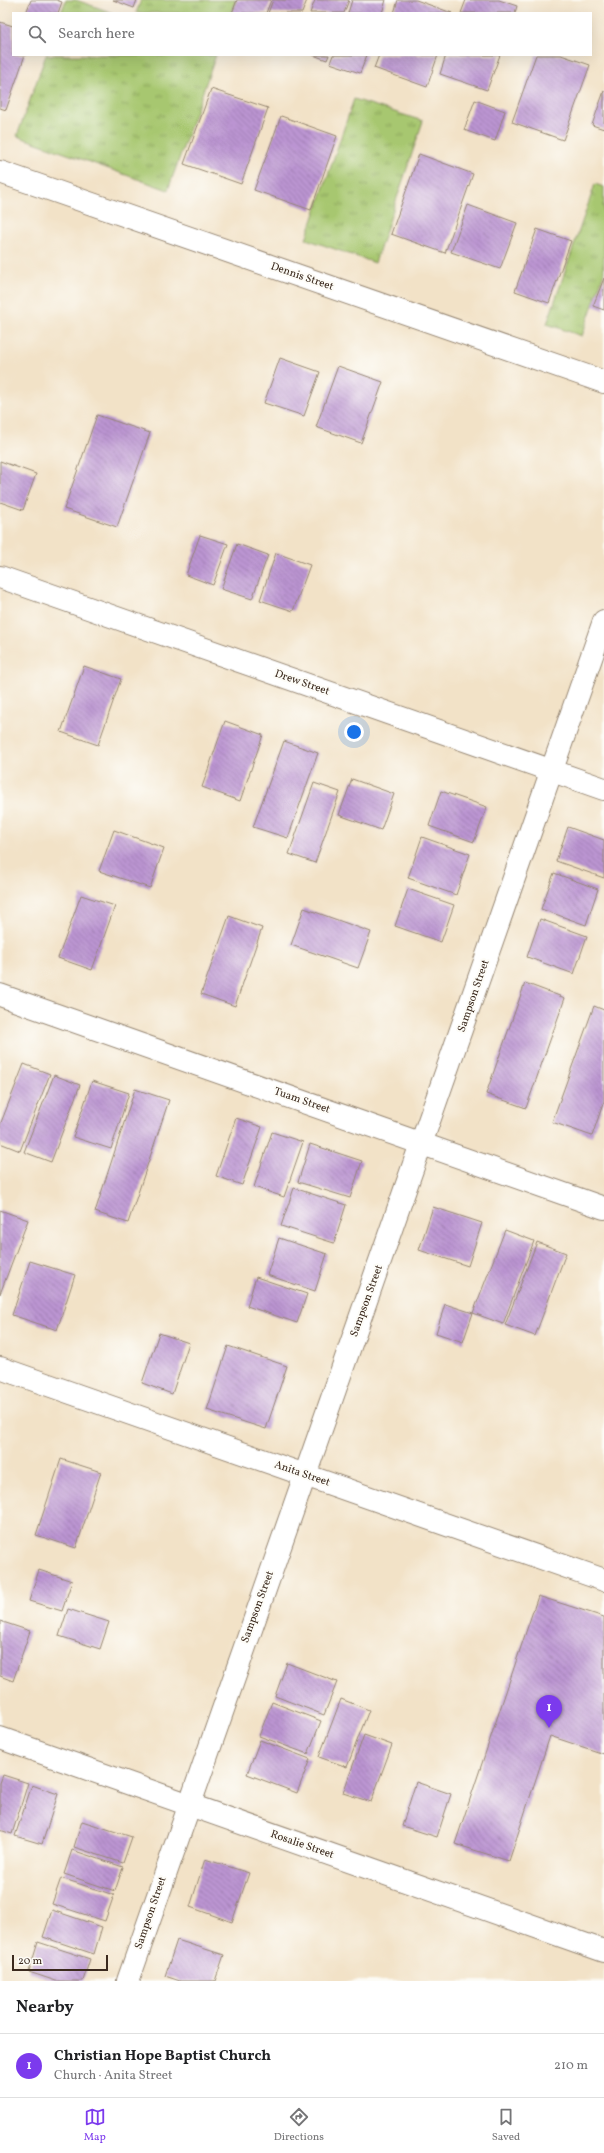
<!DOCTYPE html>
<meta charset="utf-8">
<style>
:root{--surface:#fff;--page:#f2f2f2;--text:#202124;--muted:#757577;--line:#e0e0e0;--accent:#7c3aed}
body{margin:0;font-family:Vollkorn,serif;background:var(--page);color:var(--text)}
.scale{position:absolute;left:12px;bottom:10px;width:96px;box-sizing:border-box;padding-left:4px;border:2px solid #3b2a1e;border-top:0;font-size:11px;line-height:14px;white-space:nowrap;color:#3b2a1e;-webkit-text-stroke:3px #fdfcf7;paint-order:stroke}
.you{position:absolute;left:354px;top:732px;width:14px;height:14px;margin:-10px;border:3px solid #fff;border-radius:50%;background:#1a73e8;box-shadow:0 0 0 6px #1a73e833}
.badge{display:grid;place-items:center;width:26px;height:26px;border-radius:50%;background:var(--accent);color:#fff;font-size:13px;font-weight:700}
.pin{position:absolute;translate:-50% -33px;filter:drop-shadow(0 1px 2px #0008)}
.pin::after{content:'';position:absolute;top:21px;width:14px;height:12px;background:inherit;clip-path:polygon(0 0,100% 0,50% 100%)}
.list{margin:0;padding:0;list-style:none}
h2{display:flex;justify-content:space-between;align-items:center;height:52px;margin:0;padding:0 16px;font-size:17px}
h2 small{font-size:13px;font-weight:400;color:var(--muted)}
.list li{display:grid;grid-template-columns:26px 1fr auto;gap:12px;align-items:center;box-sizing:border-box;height:64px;padding:0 16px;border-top:1px solid var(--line)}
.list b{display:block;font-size:15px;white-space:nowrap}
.list p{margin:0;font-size:13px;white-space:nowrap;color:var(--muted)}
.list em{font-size:13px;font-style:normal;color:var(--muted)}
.icon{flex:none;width:22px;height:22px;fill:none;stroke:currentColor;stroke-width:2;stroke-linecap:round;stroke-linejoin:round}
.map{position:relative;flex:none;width:604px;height:1981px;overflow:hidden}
.search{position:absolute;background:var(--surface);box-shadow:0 4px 16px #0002;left:12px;right:12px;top:12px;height:44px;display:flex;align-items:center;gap:10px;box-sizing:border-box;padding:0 14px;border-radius:0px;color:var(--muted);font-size:15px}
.sheet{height:116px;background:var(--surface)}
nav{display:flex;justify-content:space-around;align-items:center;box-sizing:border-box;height:56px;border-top:1px solid var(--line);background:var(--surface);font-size:11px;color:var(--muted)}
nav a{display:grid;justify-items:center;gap:2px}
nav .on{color:var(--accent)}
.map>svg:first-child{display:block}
.grass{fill:url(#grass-tufts);stroke:#717847}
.building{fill:url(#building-back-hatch)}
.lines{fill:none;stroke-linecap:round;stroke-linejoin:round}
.minor-casing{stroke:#968672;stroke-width:24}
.minor{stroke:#fff;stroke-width:22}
.labels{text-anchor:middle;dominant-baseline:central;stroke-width:4;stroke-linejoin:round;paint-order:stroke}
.street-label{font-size:11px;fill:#3b2a1e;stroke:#fdfcf7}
</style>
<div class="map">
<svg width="604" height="1981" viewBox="0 0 604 1981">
<defs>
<pattern id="grass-tufts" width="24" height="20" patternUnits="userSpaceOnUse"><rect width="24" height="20" fill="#a7c770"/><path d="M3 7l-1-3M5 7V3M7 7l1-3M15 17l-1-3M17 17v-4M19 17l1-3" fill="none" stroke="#89a25b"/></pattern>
<pattern id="building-back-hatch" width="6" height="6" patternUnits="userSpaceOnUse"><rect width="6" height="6" fill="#bb94d2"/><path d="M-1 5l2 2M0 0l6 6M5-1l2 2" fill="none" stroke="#9979aa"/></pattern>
</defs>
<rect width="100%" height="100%" fill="#fdfcf7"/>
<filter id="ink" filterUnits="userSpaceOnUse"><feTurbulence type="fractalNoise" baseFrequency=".025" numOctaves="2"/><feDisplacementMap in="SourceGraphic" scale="8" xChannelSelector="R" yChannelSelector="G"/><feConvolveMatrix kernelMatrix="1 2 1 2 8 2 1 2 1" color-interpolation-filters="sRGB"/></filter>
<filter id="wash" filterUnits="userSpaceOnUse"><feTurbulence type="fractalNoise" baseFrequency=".012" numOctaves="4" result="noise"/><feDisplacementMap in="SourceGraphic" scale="16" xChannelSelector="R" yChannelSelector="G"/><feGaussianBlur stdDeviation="0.9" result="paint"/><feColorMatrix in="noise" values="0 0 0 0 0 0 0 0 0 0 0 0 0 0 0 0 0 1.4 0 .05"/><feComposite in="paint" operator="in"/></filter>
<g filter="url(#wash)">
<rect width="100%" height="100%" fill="#f2e2c7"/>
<path class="grass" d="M66 0H76L113 13H61Z
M141 0H236L231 13H136Z
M46 55H216L168 190 17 136Z
M354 99 423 121 375 263 306 239Z
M595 184 604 187V273L582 336 547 324Z"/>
<g id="blocks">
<path class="building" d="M31 0H56L62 2 58 13H26Z
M113 0H137L134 8Z
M237 0H271L266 13H232Z
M273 0H307L302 13H268Z
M315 0H349L344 13H310Z
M352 0H386L382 13H348Z
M398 0H416L452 13H394Z
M466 0H499L517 6 515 13H461Z
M0 22 13 26V55H25L6 110 0 108Z
M313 55H329L327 60Z
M333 55H367L360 73 330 63Z
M379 55H438L427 87 374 68Z
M446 55H500L487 90 440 74Z
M536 55H561L590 65 563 140 512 122Z
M211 89 268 108 241 184 184 164Z
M604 91V129L592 125Z
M475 100 505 111 495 141 464 130Z
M281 116 337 136 311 210 254 190Z
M419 154 473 174 445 253 391 234Z
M468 205 517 223 500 269 451 252Z
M537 229 571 241 549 303 515 291Z
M604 278V310L593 306Z
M280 358 320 372 304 416 264 403Z
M338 366 383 382 361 443 316 427Z
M97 415 150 433 117 527 64 509Z
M0 461 36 474 23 510 0 502Z
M200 535 228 544 213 585 186 575Z
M237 544 268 555 252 599 221 589Z
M276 553 310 565 293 611 260 600Z
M84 666 121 679 98 745 61 732Z
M225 721 263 735 240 801 202 787Z
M284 741 318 753 288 838 253 827Z
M352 779 394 794 381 830 339 815Z
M314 783 340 792 315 863 289 854Z
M441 791 487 807 474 842 429 826Z
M568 827 604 840V878L556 861Z
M114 830 164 848 150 888 99 871Z
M422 837 470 854 456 895 408 878Z
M554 873 598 889 586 925 541 909Z
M408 889 454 905 441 942 395 926Z
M81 895 115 906 92 970 58 958Z
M304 908 371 932 358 968 291 945Z
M229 916 262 928 235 1006 201 994Z
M540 919 587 936 574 974 527 957Z
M525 983 565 998 526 1108 486 1094Z
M594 1006 604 1010V1101L592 1136 552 1122Z
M24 1064 50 1074 20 1151 0 1143V1125Z
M54 1075 80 1085 51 1162 24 1152Z
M92 1081 129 1093 111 1149 73 1137Z
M135 1089 169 1100 128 1223 95 1212Z
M236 1118 262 1127 242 1185 216 1176Z
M272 1132 303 1142 284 1197 254 1187Z
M310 1144 362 1161 350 1198 298 1182Z
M294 1188 346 1205 334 1243 281 1226Z
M433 1207 482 1223 468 1266 419 1250Z
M0 1210 28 1220 0 1294Z
M505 1230 534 1241 503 1324 473 1313Z
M279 1238 327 1254 315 1291 267 1275Z
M537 1242 566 1253 535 1336 505 1325Z
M30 1261 75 1275 57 1330 12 1315Z
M256 1277 307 1294 297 1323 247 1306Z
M445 1304 473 1313 463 1342 436 1333Z
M159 1333 189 1343 172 1394 142 1383Z
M228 1346 287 1366 266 1429 207 1410Z
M61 1459 101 1472 76 1548 36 1535Z
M39 1570 72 1581 62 1611 29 1601Z
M538 1596 604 1617V1754L550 1736 509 1861 455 1844Z
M68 1609 109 1622 100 1649 59 1636Z
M0 1621 30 1631 13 1681 0 1676Z
M287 1663 337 1682 324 1715 275 1696Z
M341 1699 369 1710 347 1767 319 1757Z
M272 1702 321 1721 308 1754 259 1736Z
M364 1735 392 1745 371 1802 343 1793Z
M260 1740 310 1759 297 1793 247 1774Z
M3 1775 28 1783 12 1834 0 1830V1783Z
M416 1782 451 1794 437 1837 402 1826Z
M32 1785 58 1794 42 1844 15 1836Z
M82 1821 132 1837 123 1863 74 1847Z
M72 1850 123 1867 115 1891 64 1874Z
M205 1859 249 1873 232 1922 190 1907Z
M61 1878 114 1895 105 1921 52 1904Z
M52 1910 102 1927 94 1954 43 1937Z
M177 1940 224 1955 215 1981H180L165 1976Z
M38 1942 90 1959 83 1981H56L29 1972Z"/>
</g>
</g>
<g filter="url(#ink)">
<use href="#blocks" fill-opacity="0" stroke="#968672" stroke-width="1"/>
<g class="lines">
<defs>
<path id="minor" d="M0 172 604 382
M0 577 604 789
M0 995 604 1208
M0 1368 604 1580
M0 1738 604 1951
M128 1981 604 621"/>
</defs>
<use href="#minor" class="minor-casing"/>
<use href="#minor" class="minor"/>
</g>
</g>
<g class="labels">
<g class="street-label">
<text transform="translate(302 277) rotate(19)">Dennis Street</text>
<text transform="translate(302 683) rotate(19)">Drew Street</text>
<text transform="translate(474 996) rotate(-71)">Sampson Street</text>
<text transform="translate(302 1101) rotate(19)">Tuam Street</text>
<text transform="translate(367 1301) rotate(-70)">Sampson Street</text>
<text transform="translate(302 1474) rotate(19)">Anita Street</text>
<text transform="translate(258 1607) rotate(-70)">Sampson Street</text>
<text transform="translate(302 1845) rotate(19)">Rosalie Street</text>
<text transform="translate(151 1913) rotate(-71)">Sampson Street</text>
</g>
</g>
</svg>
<div class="scale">20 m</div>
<div class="you"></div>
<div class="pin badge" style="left:549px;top:1728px">1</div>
<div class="search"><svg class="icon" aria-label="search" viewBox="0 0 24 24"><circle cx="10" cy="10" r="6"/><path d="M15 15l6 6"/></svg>Search here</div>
</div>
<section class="sheet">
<h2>Nearby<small></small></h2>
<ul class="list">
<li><span class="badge">1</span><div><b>Christian Hope Baptist Church</b><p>Church · Anita Street</p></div><em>210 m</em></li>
</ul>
</section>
<nav>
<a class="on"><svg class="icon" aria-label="map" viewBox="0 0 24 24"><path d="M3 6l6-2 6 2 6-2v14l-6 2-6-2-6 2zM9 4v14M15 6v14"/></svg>Map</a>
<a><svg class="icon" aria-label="directions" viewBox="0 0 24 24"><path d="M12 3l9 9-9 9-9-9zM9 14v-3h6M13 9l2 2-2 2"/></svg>Directions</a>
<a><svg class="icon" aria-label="saved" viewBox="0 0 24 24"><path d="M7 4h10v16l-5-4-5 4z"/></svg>Saved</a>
</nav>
